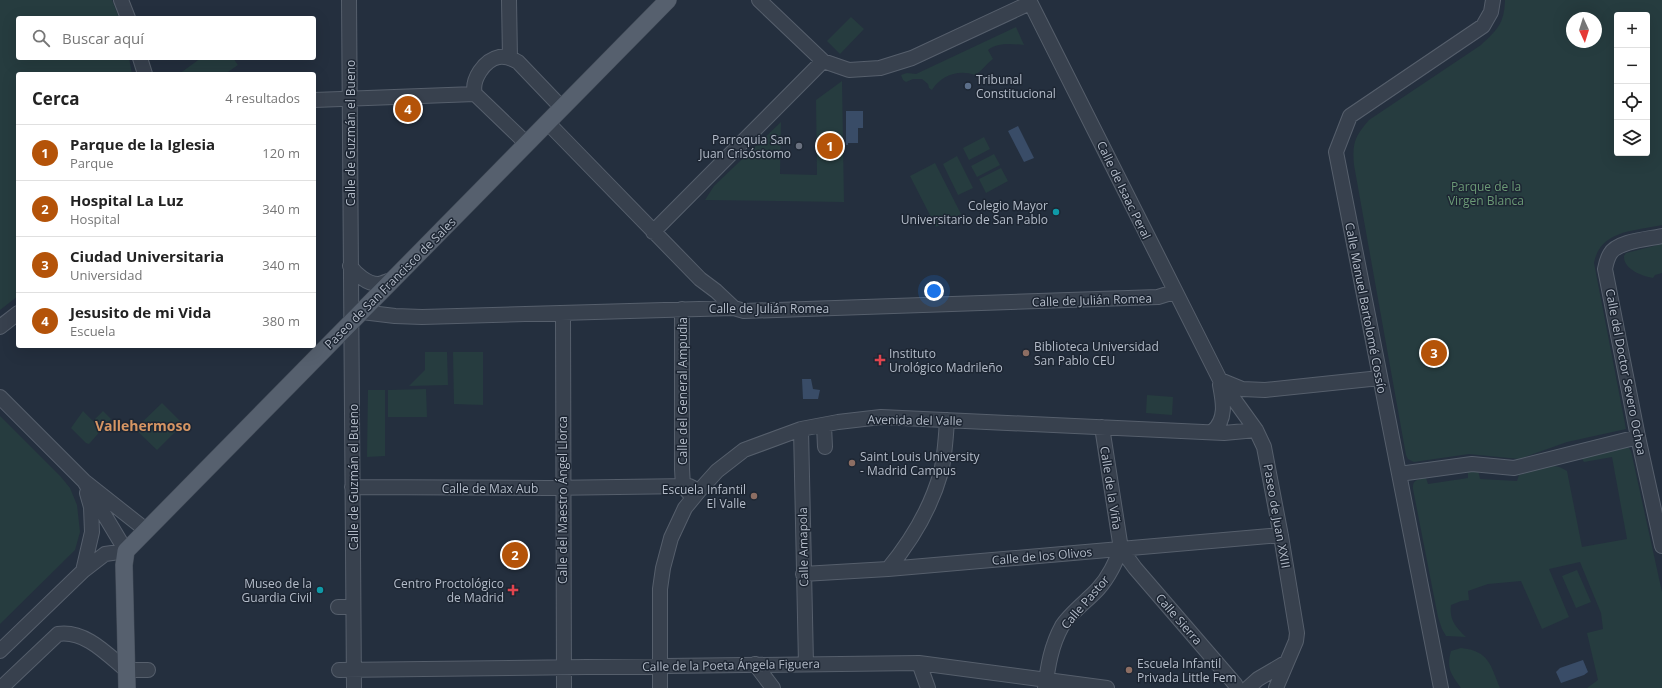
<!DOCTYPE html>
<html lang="es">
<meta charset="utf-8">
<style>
:root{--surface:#fff;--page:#f6f6f6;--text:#222;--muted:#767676;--line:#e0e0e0;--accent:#b45309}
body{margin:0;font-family:"Open Sans",sans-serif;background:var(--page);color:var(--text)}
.controls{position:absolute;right:12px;top:12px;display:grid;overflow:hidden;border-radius:4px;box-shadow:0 4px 16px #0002}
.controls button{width:36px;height:36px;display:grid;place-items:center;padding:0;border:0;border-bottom:1px solid var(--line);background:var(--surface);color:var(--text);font:20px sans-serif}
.compass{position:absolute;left:1566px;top:12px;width:36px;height:36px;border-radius:50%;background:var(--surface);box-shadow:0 4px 16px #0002;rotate:176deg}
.you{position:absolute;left:934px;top:291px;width:14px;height:14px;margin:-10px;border:3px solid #fff;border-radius:50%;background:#1a73e8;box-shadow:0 0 0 6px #1a73e833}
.badge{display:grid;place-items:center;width:26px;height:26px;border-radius:50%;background:var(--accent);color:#fff;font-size:13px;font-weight:700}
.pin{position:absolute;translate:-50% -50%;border:2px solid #fff;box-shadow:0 1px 4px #0006}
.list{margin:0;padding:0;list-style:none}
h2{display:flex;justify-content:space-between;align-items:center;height:52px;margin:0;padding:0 16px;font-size:17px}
h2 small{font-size:13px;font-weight:400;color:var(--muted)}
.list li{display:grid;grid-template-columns:26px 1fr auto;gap:12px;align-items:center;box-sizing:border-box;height:56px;padding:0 16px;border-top:1px solid var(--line)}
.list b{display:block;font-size:15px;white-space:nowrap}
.list p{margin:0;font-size:13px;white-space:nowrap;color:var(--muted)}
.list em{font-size:13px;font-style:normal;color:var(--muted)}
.icon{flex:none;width:22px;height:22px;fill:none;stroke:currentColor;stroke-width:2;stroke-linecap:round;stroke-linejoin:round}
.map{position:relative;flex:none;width:1662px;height:688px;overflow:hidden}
.search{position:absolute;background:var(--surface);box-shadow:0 4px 16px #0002;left:16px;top:16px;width:300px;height:44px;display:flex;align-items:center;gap:10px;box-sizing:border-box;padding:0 14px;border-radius:4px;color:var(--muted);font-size:15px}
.panel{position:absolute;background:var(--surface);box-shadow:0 4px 16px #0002;left:16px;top:72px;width:300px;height:276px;border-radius:4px}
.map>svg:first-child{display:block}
.green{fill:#263c3f;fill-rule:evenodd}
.water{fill:#394c67}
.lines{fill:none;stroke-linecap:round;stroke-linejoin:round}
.minor-casing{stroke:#565f6c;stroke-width:16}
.major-casing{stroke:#414a57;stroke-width:18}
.minor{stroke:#38414e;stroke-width:14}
.major{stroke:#56606e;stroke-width:17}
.service-dot{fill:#5c6f8a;stroke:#1d2633;stroke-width:1.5}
.worship-dot{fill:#6b7280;stroke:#1d2633;stroke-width:1.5}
.culture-dot{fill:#0f9aa8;stroke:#1d2633;stroke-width:1.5}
.education-dot{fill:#8d6e63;stroke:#1d2633;stroke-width:1.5}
.health-dot{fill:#e0444e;stroke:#1d2633;stroke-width:1.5}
.labels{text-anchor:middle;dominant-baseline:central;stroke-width:3;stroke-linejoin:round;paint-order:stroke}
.poi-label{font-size:12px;fill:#b4bcc9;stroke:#1d2633;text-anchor:start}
.street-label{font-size:12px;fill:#b4bcc9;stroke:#1d2633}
.park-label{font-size:12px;fill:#6b9a76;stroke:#1d2633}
.quarter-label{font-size:14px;font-weight:bold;fill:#d59563;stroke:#1d2633}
</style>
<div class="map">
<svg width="1662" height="688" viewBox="0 0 1662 688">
<rect width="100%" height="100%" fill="#242f3e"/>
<path class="green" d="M0 0H112L119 18H18V58H129L132 74H18V296L0 310Z
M1505 0H1662V225C1635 231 1600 230 1594 263L1626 429 1567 442 1519 459 1469 454 1414 462 1408 459 1406 455 1354 165C1352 143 1355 136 1369 120L1481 45C1498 29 1504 24 1505 0ZM1617 15H1647V153H1617ZM1572 18H1596V42H1572Z
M851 17 864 29 840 54 827 41Z
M1016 27 1024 45C1012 44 998 42 988 50L993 59C986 64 982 71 975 75 959 69 941 75 932 90L929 88 928 84 922 79H913L906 82 903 80 901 75 907 73 916 74Z
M201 58H233L238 65 225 74H179Z
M842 81 844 202 705 200 714 186 781 122 780 174 817 175 816 100Z
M984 137 990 149 969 160 963 148Z
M994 154 1000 165 977 177 971 166Z
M957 156 973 188 958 195 943 164Z
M935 163 961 214 936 227 910 176Z
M1001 168 1008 181 986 193 979 179Z
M1662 244V273L1655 275 1653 278C1642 276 1623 269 1624 256L1626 253Z
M425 352H447L448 385 409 386 425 370Z
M453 352H483V405L454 404Z
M426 389 427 417H388V390Z
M368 390H385V456L367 457Z
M1147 395 1173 397 1172 415 1146 413Z
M162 403 183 424 157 450 135 429Z
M83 411 93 421 103 411 111 419 89 444 86 443 71 428Z
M0 416 61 477 70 488 77 505 80 532 75 550 0 624Z
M1627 445 1631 451 1662 592V688H1587L1598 680 1587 633 1603 629 1601 613 1580 562 1549 569 1569 617 1542 629 1521 581 1488 584 1468 591 1469 600 1461 601 1451 605C1449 620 1456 627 1466 637L1446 636 1442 629 1438 617 1413 489C1412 480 1418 479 1426 478L1428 484 1468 478V471L1478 470 1480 479 1517 481 1519 475C1536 470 1551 460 1567 471L1582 547 1627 539 1612 457 1584 462 1582 459V455Z
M1577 570 1591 602 1576 608 1562 576Z
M1461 648C1489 651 1490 664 1500 688H1461C1451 674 1446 669 1451 651Z"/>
<path class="water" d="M846 111H863V128H858V143H848V145H846Z
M1018 126 1034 158 1024 162 1008 131Z
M802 379H811L813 389 820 390 818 399H803Z
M1583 660 1588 672 1584 675 1561 683 1556 672 1560 668Z"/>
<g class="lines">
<defs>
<path id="minor" d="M121 0 128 18
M349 0 354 688
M509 0 510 58
M759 0 823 61
M1029 0 1220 380 1256 430 1264 447 1281 536 1297 633 1296 641 1276 688
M140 58 145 74
M314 100 475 94
M548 123 700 279 716 291 734 308
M527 144 475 94C471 80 484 60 499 57 506 56 513 59 518 62L562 108
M653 232 823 61 849 70 880 68 912 58 1030 3
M1662 236C1648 239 1617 241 1610 254 1607 259 1606 264 1605 269L1638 437 1662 546
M350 266C356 274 367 284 378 284 382 284 389 280 394 279
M682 309V469L683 486 689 493
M362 312 395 316 422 317 734 308 744 311 1158 297 1174 292
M563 313 564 688
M0 327 18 313
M1220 380 1242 389 1265 390 1380 378
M0 397 84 481 146 530
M824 425 825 447
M1102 427 1121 549 1135 568 1235 684 1237 688
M801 429 806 664
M1213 431C1227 419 1223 401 1220 385
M1399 474 1472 464 1514 468 1638 437
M352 487 547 488 689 486 699 491
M888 569C912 540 931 508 941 472 945 455 946 436 947 420
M83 571 92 532 91 507 87 493
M803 574 888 569 1281 535
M338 607H353
M0 651 83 571 105 554 126 551 84 481
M919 663 928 688
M755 664 773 688
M339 670 919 663 1107 688
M1 688 58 634C85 630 107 654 126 670H148
M660 688V589L663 568 671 538 685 508 699 491 717 471 744 450 801 429 838 422 881 417 1224 433 1256 430
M1045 688C1048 666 1051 646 1062 626 1070 613 1088 600 1098 589 1109 577 1115 563 1121 549
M1248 688 1258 679 1287 662
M1441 688 1336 152 1350 116 1483 26 1491 12 1493 0"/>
<path id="major" d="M127 688 124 565 126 551 668 0"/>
</defs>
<use href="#minor" class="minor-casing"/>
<use href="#major" class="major-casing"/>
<use href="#minor" class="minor"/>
<use href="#major" class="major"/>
</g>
<circle class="service-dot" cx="968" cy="86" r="4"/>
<circle class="worship-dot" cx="799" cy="146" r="4"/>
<g class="culture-dot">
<circle cx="1056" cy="212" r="4"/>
<circle cx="320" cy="590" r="4"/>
</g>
<g class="education-dot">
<circle cx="1026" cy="353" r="4"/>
<circle cx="852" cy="463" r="4"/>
<circle cx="754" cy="496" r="4"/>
<circle cx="1129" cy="670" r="4"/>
</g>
<g class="health-dot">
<path d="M878 354h4v4h4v4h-4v4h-4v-4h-4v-4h4z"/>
<path d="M511 584h4v4h4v4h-4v4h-4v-4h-4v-4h4z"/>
</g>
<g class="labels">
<g class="poi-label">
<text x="976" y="79">Tribunal<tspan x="976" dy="14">Constitucional</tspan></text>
<text x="791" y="139" text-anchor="end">Parroquia San<tspan x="791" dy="14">Juan Crisóstomo</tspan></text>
<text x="1048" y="205" text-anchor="end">Colegio Mayor<tspan x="1048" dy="14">Universitario de San Pablo</tspan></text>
<text x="1034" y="346">Biblioteca Universidad<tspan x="1034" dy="14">San Pablo CEU</tspan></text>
<text x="889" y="353">Instituto<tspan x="889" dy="14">Urológico Madrileño</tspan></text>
<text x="860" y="456">Saint Louis University<tspan x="860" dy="14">- Madrid Campus</tspan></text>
<text x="746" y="489" text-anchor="end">Escuela Infantil<tspan x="746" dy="14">El Valle</tspan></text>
<text x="312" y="583" text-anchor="end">Museo de la<tspan x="312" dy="14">Guardia Civil</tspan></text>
<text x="504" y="583" text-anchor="end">Centro Proctológico<tspan x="504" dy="14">de Madrid</tspan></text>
<text x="1137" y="663">Escuela Infantil<tspan x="1137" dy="14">Privada Little Fem</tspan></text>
</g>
<g class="street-label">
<text transform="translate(350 133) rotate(-90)">Calle de Guzmán el Bueno</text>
<text transform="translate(1124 190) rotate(64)">Calle de Isaac Peral</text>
<text transform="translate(390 283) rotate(-45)">Paseo de San Francisco de Sales</text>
<text transform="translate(1092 300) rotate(-2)">Calle de Julián Romea</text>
<text x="769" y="308">Calle de Julián Romea</text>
<text transform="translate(1366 308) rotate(79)">Calle Manuel Bartolomé Cossío</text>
<text transform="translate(1626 372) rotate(79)">Calle del Doctor Severo Ochoa</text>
<text transform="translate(682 391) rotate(-90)">Calle del General Ampudia</text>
<text transform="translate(915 420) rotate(1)">Avenida del Valle</text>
<text transform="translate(353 477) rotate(-90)">Calle de Guzmán el Bueno</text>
<text x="490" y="488">Calle de Max Aub</text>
<text transform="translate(1111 488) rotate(81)">Calle de la Viña</text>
<text transform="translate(562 500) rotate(-90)">Calle del Maestro Ángel Llorca</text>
<text transform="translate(1277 516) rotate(80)">Paseo de Juan XXIII</text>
<text transform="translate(803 547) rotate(-91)">Calle Amapola</text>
<text transform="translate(1042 556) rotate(-5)">Calle de los Olivos</text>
<text transform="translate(1085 602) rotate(-49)">Calle Pastor</text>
<text transform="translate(1179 619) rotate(49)">Calle Sierra</text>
<text transform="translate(731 665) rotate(-1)">Calle de la Poeta Ángela Figuera</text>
</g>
<g class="park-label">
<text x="1486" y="186">Parque de la<tspan x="1486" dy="14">Virgen Blanca</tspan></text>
</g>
<g class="quarter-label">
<text x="143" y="425">Vallehermoso</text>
</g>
</g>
</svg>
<div class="controls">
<button>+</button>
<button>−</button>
<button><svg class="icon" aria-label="locate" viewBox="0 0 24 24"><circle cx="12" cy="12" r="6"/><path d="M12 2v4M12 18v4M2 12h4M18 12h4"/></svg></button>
<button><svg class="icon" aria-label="layers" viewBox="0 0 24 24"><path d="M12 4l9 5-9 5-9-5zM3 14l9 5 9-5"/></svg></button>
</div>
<svg class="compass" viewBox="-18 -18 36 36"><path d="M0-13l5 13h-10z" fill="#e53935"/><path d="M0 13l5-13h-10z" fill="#767676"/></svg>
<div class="you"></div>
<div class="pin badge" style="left:830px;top:146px">1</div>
<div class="pin badge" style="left:515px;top:555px">2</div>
<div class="pin badge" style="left:1434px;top:353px">3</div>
<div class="pin badge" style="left:408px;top:109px">4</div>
<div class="search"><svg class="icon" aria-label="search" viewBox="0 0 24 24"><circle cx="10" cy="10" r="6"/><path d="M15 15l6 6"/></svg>Buscar aquí</div>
<section class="panel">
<h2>Cerca<small>4 resultados</small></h2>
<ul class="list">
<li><span class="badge">1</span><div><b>Parque de la Iglesia</b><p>Parque</p></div><em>120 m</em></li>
<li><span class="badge">2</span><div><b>Hospital La Luz</b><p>Hospital</p></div><em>340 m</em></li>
<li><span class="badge">3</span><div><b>Ciudad Universitaria</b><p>Universidad</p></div><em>340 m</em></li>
<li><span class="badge">4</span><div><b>Jesusito de mi Vida</b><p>Escuela</p></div><em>380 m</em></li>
</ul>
</section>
</div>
